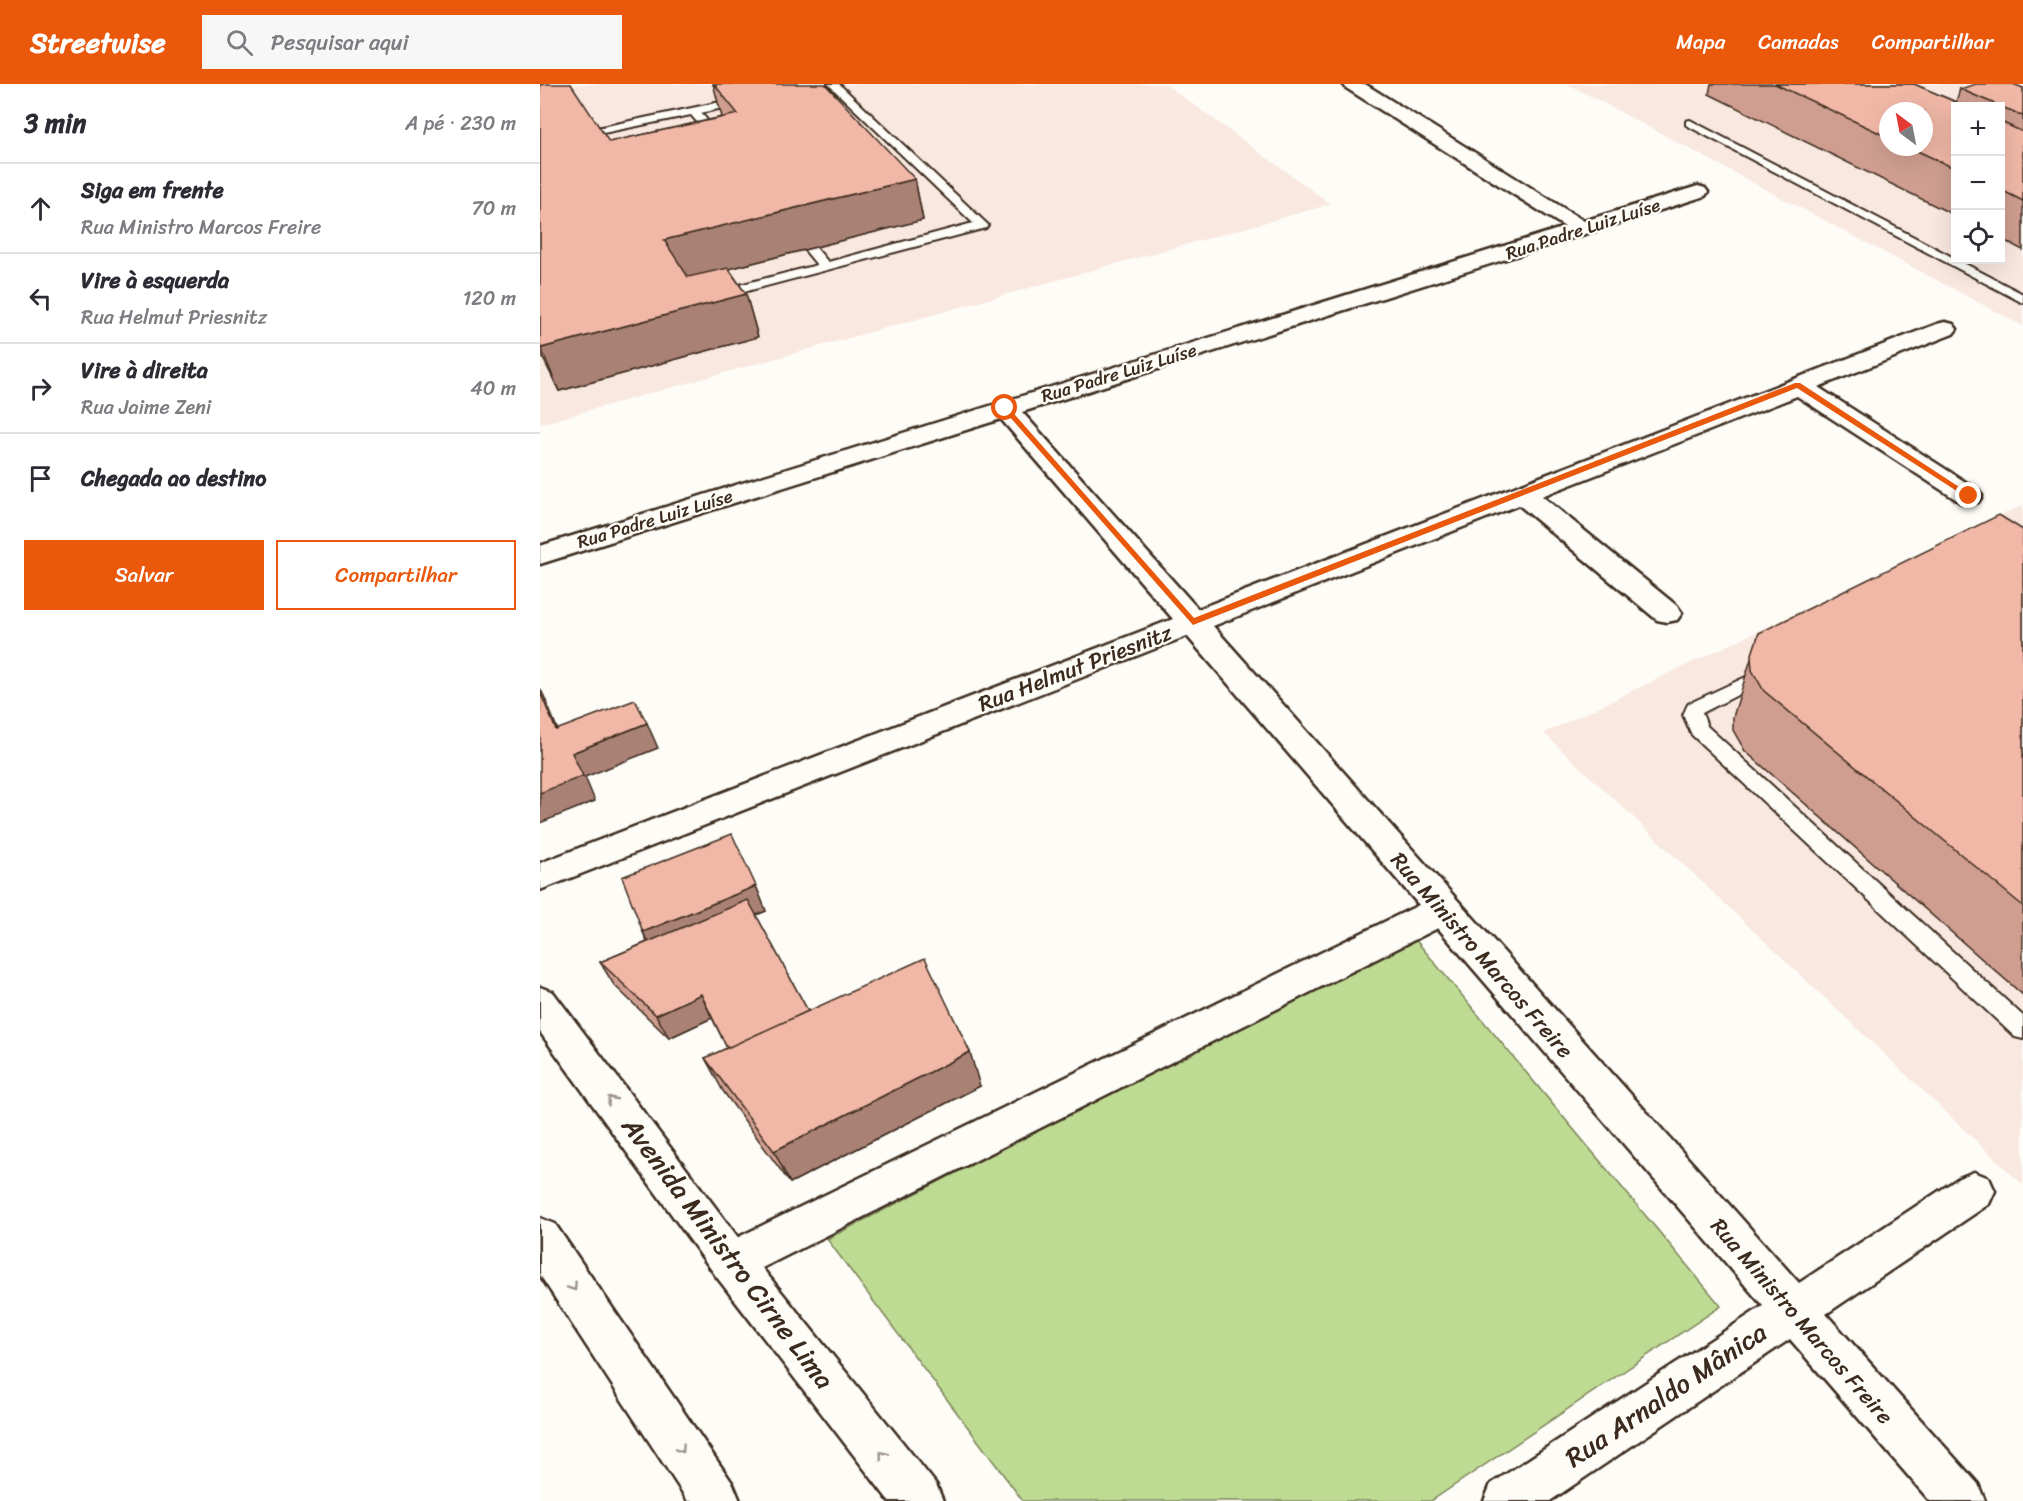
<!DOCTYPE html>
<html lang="pt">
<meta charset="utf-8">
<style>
:root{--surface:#fff;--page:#f7f7f7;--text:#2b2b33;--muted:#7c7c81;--line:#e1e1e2;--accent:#ea580c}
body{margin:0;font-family:Sriracha,sans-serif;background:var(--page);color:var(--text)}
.controls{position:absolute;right:18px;top:18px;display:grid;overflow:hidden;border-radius:0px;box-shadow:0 6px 24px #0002}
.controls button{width:54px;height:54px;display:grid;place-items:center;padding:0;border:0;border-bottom:2px solid var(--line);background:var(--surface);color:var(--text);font:30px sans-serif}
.compass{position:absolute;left:1339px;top:18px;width:54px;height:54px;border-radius:50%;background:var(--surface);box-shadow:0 6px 24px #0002;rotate:328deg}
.stop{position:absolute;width:18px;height:18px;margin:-14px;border:4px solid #ea580c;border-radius:50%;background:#fff}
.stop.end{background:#ea580c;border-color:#fff;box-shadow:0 2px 6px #0008}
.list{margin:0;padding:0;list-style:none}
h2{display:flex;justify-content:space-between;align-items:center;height:78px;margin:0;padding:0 24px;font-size:26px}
h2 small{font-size:20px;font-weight:400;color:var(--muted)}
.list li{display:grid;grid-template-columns:39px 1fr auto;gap:18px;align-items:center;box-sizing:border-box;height:90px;padding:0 24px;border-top:2px solid var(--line)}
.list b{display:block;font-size:22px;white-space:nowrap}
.list p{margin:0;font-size:20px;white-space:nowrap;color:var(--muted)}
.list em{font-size:20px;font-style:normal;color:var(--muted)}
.actions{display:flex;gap:12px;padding:18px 24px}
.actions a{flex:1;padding:14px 0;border:2px solid var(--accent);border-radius:0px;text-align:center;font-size:21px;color:var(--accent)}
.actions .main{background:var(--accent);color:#fff}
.icon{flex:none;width:33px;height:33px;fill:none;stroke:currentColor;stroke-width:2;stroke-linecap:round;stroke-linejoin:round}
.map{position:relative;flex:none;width:1483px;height:1417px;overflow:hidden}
header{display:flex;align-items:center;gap:36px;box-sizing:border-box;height:84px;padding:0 30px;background:var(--accent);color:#fff}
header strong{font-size:28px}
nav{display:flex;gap:33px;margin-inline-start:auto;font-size:21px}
.search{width:420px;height:54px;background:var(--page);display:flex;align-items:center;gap:15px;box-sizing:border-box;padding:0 21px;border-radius:0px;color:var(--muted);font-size:22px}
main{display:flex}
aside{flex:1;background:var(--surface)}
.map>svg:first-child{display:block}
.built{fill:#f9e8df;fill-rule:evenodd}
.green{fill:#bedb93;stroke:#7c8258;stroke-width:1.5}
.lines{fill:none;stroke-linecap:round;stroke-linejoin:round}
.lane-casing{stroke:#3b2a1e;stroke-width:4}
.street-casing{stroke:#3b2a1e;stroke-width:5}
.primary-casing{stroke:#3b2a1e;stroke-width:5}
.lane{fill:#fdfcf7;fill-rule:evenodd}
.street{fill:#fdfcf7;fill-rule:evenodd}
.primary{fill:#fdfcf7;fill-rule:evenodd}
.wall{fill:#cf9e90;stroke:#3b2a1e;stroke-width:1.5;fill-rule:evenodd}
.shaded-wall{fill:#a98175;stroke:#3b2a1e;stroke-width:1.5}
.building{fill:#f1b8a7;stroke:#3b2a1e;stroke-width:1.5}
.oneway{stroke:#9c938a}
.route{fill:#ea580c}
.labels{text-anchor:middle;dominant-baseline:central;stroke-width:4.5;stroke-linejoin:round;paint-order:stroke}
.far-street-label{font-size:18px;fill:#3b2a1e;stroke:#fdfcf7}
.street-label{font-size:22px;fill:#3b2a1e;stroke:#fdfcf7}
.near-street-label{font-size:27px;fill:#3b2a1e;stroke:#fdfcf7}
</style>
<header>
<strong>Streetwise</strong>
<div class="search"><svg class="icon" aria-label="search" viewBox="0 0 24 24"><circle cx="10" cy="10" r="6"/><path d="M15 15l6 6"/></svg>Pesquisar aqui</div>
<nav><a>Mapa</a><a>Camadas</a><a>Compartilhar</a></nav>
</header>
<main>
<aside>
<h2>3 min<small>A pé · 230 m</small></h2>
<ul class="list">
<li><svg class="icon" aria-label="ahead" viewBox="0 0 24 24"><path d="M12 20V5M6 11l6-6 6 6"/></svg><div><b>Siga em frente</b><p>Rua Ministro Marcos Freire</p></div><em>70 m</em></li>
<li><svg class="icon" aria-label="left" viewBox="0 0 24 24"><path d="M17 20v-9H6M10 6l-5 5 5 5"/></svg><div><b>Vire à esquerda</b><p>Rua Helmut Priesnitz</p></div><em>120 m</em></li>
<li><svg class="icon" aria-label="right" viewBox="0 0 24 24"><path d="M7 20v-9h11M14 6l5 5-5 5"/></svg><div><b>Vire à direita</b><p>Rua Jaime Zeni</p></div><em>40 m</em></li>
<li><svg class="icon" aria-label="arrive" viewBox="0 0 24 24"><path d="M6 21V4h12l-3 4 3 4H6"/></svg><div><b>Chegada ao destino</b></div></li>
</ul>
<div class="actions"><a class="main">Salvar</a><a>Compartilhar</a></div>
</aside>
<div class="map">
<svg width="1483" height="1417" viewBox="0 0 1483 1417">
<rect width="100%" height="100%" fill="#fdfcf7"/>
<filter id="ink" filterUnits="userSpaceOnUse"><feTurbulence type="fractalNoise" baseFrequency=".0167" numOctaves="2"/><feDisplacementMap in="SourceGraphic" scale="12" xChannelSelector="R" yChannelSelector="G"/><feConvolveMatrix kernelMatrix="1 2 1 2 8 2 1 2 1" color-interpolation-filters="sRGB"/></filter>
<g filter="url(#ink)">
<path class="built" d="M0 0H625L791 120 0 340Z
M1028 0H1483V242L1191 87ZM1416 22H1460V176H1416ZM1348 27H1384V63H1348Z
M1483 421V1101L1004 649Z"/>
<path class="green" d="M874 854 1181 1222 891 1417H483L287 1155Z"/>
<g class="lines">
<defs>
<path id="lane" d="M288 0H299L448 141 446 144 177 215 172 214 170 211 172 208 277 181 249 147 247 144 249 141H257L288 178 433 139Z
M204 13 209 16 208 18 161 29 185 57 179 60 175 59 151 31 0 62V56Z
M1150 36 1483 210V219L1146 41V37Z
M1225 584 1231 586 1234 590 1231 594 1162 629 1167 642 1483 932V955L1475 953 1152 651 1143 631 1148 620Z"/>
<path id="street" d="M803 0H825L1044 137 1158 102 1165 104 1168 108 1165 112 482 328 658 525 1397 240 1405 238 1413 240 1417 245 1413 250 1278 303 1438 406 1442 412 1438 418 1429 420 1420 418 1257 312 1002 412 1137 522 1142 529 1137 536 1127 538 1117 536 979 421 673 542 1259 1199 1419 1094 1434 1088 1449 1094 1455 1107 1449 1120 1286 1230 1438 1400 1445 1417H1390L1250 1255 1010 1417H944L951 1400 1223 1222 898 844 206 1192 191 1198 176 1192 170 1178 176 1164 879 821 647 552 0 806V779L633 535 461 335 0 480V462L1025 143 806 4Z"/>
<path id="primary" d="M0 903 13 908 206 1164 396 1400 403 1417H349L176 1192 0 948Z
M0 1134 15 1140 193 1400 200 1417H148L0 1191Z"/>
</defs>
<use href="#lane" class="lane-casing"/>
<use href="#street" class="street-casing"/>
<use href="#primary" class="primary-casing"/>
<use href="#lane" class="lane"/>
<use href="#street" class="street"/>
<use href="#primary" class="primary"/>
</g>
<path class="wall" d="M173 0 375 95 383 136 189 185 206 210 218 253 19 307 0 268V1L69 58 182 33Z
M1171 0H1374L1416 18 1420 5 1483 4V166L1461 155V22H1416V132L1169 10ZM1348 27 1384 63H1348Z
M1483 446V911L1205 667 1193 646V633L1219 549Z
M216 802 226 827 216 831 268 927 440 1002 250 1099 183 1007 165 974 187 964 172 934 129 954 74 901 60 878 107 858 103 848Z"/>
<path class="shaded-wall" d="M375 95 383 136 137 198 124 156Z
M206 210 218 253 19 307 1 264Z
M0 604 4 612 28 671 16 646 0 608Z
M107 639 118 664 45 693 55 717 0 739V709L32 669Z
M216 802 226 827 115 873 103 848Z
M161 910 172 934 129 954 116 931Z
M430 968 440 1002 250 1099 234 1067Z"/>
<path class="building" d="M6 0H31L69 58 198 30 174 0H285L375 95 124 156 148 193 188 184 206 210 1 264 0 261V1Z
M1235 0H1374L1425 22H1416V85L1369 63H1384V27H1348V53Z
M1436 0H1473L1483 4V32L1420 5Z
M1461 38 1483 48V117L1461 106Z
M1459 431 1483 446V822L1224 607 1212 586 1211 573 1219 549Z
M0 608 16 646 95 616 107 639 32 669 43 692 0 709Z
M192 750 216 802 103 848 82 793Z
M208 816 268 927 187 964 161 910 116 931 60 878Z
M385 874 430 968 234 1067 165 974Z"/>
<defs><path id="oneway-chevron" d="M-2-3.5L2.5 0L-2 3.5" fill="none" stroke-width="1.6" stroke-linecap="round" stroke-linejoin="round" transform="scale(1.5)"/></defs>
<g class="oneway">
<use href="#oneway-chevron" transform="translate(71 1016) rotate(-127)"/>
<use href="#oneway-chevron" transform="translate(33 1203) rotate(56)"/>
<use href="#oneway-chevron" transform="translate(141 1365) rotate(56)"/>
<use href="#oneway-chevron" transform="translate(343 1371) rotate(-128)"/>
</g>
</g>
<path class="route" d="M1255 299H1260L1433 412 1426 413 1257 304 653 541 462 324 468 323 654 534Z"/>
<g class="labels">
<g class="far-street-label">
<text transform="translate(1043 145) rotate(-18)">Rua Padre Luiz Luíse</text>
<text transform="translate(579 289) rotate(-17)">Rua Padre Luiz Luíse</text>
<text transform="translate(115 435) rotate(-17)">Rua Padre Luiz Luíse</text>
</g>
<g class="street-label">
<text transform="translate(535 584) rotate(-21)">Rua Helmut Priesnitz</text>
<text transform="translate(942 871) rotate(49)">Rua Ministro Marcos Freire</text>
<text transform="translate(1262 1237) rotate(49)">Rua Ministro Marcos Freire</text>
</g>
<g class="near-street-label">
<text transform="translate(188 1169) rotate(53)">Avenida Ministro Cirne Lima</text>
<text transform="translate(1126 1311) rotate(-34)">Rua Arnaldo Mânica</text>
</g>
</g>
</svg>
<div class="controls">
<button>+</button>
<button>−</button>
<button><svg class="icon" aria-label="locate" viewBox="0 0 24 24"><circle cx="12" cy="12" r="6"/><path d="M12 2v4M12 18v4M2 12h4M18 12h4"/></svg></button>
</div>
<svg class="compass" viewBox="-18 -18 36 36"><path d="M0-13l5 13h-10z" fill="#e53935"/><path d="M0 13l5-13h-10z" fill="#7c7c81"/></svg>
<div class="stop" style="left:465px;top:324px"></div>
<div class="stop end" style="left:1429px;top:412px"></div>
</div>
</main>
